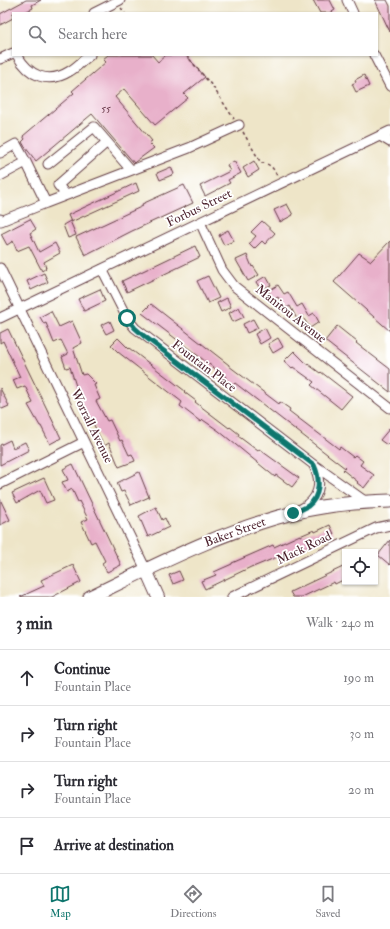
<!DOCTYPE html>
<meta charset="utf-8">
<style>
:root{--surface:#fff;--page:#f2f2f3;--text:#2b2b33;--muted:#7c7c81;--line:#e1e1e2;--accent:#0f766e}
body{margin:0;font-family:"IM FELL Double Pica",serif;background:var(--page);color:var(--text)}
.controls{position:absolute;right:12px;bottom:12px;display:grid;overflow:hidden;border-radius:0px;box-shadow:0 1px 3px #0004}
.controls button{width:36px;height:36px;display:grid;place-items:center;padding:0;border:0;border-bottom:1px solid var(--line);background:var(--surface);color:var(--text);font:20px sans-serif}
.stop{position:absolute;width:12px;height:12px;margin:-9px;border:3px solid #0f766e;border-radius:50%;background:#fff}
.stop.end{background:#0f766e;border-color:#fff;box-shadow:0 1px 4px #0008}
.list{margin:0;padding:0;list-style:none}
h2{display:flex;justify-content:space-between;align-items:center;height:52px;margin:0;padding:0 16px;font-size:17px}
h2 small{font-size:13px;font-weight:400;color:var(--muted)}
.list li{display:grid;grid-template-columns:26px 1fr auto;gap:12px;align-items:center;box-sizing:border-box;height:56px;padding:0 16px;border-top:1px solid var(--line)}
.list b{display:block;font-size:15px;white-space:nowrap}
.list p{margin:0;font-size:13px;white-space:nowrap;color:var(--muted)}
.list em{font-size:13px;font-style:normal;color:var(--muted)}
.icon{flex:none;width:22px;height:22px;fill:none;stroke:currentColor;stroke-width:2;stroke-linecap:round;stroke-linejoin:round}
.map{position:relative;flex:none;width:390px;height:597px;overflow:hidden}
.search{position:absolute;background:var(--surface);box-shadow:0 1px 3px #0004;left:12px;right:12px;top:12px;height:44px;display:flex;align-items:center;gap:10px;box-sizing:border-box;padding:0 14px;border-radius:0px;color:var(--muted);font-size:15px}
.sheet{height:276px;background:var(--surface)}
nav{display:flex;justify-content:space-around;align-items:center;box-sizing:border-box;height:56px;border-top:1px solid var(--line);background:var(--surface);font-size:11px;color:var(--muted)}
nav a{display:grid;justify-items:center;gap:2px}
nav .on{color:var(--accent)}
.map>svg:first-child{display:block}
.building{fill:#e8b0ca}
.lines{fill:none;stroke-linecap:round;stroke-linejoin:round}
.minor-casing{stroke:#633d43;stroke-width:11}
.major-casing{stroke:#633d43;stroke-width:14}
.highway-casing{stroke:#633d43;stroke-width:15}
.path{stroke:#633d43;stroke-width:1.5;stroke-dasharray:3 3;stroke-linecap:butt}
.minor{stroke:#fff;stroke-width:9}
.major{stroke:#fff;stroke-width:12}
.highway{stroke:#fff;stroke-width:13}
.route{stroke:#0f766e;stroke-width:5}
.labels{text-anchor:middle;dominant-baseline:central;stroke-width:3.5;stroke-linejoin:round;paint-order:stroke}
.number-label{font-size:11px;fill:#724353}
.street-label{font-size:13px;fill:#4a1f2b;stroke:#fff}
</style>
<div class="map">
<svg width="390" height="597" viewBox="0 0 390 597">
<rect width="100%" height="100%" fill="#fff"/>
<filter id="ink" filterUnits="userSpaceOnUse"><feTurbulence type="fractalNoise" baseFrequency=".025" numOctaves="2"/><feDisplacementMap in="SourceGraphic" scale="8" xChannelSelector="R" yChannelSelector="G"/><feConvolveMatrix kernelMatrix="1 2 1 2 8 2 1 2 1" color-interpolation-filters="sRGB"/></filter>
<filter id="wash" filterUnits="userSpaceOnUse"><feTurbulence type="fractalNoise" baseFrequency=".012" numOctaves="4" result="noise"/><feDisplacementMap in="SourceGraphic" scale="16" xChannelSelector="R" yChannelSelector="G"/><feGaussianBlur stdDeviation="0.9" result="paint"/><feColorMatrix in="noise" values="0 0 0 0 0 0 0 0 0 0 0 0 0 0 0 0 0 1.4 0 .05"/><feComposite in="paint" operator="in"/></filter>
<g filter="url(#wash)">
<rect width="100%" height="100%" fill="#eee5c8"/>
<g id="blocks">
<path class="building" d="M26 0H41L32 5 33 8 23 13H13V18L0 25V14Z
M313 0H330L335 10 330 13H320Z
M375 0H387L390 6V32Z
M108 55H152L158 62 166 55H186L205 77 184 94 188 98 155 125 124 89 115 97 152 141 149 143 154 148 135 162 134 163 92 114 36 161 25 147 22 142 25 139 23 136 74 93 72 91 106 62 103 59Z
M364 75 369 86 356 92 352 84 356 82 355 80Z
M234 161 241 173 228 180 230 183 205 196 200 186 230 171 227 165Z
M254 161 259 170 248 177 243 168Z
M171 167 174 174 160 180 157 173Z
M136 183 139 191 71 222 68 215Z
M184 185 193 203 132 231 85 255 76 237 143 206 142 204Z
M287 204 293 215 280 222 274 210Z
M30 219 36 229 30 233 39 252 55 243 60 253 44 262 46 268 42 271 29 246 17 251 13 241 7 245 1 234Z
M70 221 76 235 68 238 63 225Z
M262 221 275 233 265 244 262 241 254 249 249 244 256 236 251 232Z
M228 230 234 241 224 245 219 235Z
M390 241V331L334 282 359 253 371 261Z
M195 246 200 257 127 292 122 281Z
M247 255 252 267 253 266 259 275 248 281 236 260Z
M44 273 48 282 31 290 27 281Z
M208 276 219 298 208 303 197 281Z
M266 276 271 285 261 290 256 282Z
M278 285 284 294 288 292 297 307 302 304 309 316 314 313 319 322 310 328 302 316 297 319 290 306 285 309 278 297 273 300 268 291Z
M100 289 105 301 84 311 78 299Z
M227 298 231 307 221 312 217 303Z
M151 304 229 365V366L279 404 280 402 290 409 289 411 310 427 339 449 340 447 353 457 355 455 363 461 360 465 374 475 364 488 357 483 358 482 343 470 345 468 235 383 233 385 225 379 226 377 142 313Z
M239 307 244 317 233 322 229 313Z
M51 311 59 327 72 321 82 343 73 348 82 375 86 374 96 384 94 385 100 399 96 401 107 421 110 420 120 441 122 440 129 455 132 454 135 461 119 467 109 443 104 446 92 421 90 422 80 399 70 367 66 368 62 357 68 354 61 340 54 343 46 323 44 324 40 317Z
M253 319 258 328 247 333 243 324Z
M110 321 114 330 106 334 101 325Z
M337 326 357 342 356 343 390 369V392L325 341Z
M265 328 270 338 260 344 255 334Z
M8 329 61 438 50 444 41 426H40L28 405 33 403 25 386 17 389 13 380 20 377 3 341 0 343V333Z
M118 338 129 349V348L185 391 184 392 196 401 195 402 229 428 230 427 239 434 238 436 258 451 259 449 299 478 292 487 276 475 275 477 219 431 203 420 201 422 180 406 182 402 118 352 111 345Z
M278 338 283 347 273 353 268 344Z
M294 351 305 362 320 373 321 372 352 396 341 409 311 385 314 382 293 367 292 368 284 361Z
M0 388 9 406 2 409 0 406Z
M390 428V442L387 445 380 440Z
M10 440 13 448 25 442 29 450 0 465V445Z
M73 464 121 565 107 572 102 563 105 561 95 541 91 543 81 522 88 519 79 501 78 502 72 489 67 492 62 482 68 480 63 469Z
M139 472 149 497 131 505 124 491 121 492 117 483Z
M44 478 54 500 46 503 40 490 17 503 12 493Z
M0 499 10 520 0 525Z
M156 507 162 520 165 518 169 527 148 537 139 516Z
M330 525 334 534 283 557 282 555 253 567V566L205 589 201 581 216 575 214 572 232 564V563L273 545 274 547 300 535V536L314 530 315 532Z
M390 540V565L378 555Z
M73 565 81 582 52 597H20L44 586 41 580Z
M345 566V579L335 584 334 582 302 597H293L290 592Z
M179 571 183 580 173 584 169 575Z"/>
</g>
</g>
<g filter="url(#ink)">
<use href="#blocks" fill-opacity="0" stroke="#633d43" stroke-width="1"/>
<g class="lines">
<defs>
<path id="minor" d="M347 0 353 13
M94 13 120 0
M17 55C29 76 48 85 70 71 77 67 83 60 90 55
M374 55 390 86
M0 59 13 53
M380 136 390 142
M0 153 16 144 26 162
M48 164 94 127 107 142
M0 176 26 162 46 203 1 221 0 219
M66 195 58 185 107 142 131 170
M46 203 189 148 239 125
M200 222 222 270 234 286 390 408
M0 268 146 570
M102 269 127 318 135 328 314 465 366 502
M0 318 390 131
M0 484 84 442
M301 509C319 500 323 483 314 466
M232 597 376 528 390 525"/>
<path id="major" d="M146 570 158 597"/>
<path id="highway" d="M90 597C160 563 229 527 306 510 333 504 362 502 390 501"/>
</defs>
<use href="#minor" class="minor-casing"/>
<use href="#major" class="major-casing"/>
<use href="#highway" class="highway-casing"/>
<path class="path" d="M121 8 125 13
M186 55 213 87 234 119
M243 132 261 163C270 163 274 169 277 176"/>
<use href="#minor" class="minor"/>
<use href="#major" class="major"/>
<use href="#highway" class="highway"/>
</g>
</g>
<g class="lines" filter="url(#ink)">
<path class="route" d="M127 318 135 328 144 336 314 465C320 478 321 496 308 506 303 509 298 511 293 513"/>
</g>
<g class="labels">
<g class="number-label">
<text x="106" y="108">55</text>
</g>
<g class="street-label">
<text transform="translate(199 208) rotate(-26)">Forbus Street</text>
<text transform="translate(291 314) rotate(38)">Manitou Avenue</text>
<text transform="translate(204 366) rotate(37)">Fountain Place</text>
<text transform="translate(92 426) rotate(64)">Worrall Avenue</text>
<text transform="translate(235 532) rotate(-20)">Baker Street</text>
<text transform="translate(304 548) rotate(-26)">Mack Road</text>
</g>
</g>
</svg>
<div class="controls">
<button><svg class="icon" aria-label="locate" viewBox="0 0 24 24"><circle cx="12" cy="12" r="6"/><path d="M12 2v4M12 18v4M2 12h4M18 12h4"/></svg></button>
</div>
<div class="stop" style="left:127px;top:318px"></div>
<div class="stop end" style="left:293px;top:513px"></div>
<div class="search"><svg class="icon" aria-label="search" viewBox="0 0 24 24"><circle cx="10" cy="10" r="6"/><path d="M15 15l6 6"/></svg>Search here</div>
</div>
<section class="sheet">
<h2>3 min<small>Walk · 240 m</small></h2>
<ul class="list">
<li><svg class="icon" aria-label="ahead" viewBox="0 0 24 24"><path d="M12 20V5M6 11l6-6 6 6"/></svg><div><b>Continue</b><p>Fountain Place</p></div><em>190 m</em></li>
<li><svg class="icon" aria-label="right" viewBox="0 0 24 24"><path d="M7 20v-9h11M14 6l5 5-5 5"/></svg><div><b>Turn right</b><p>Fountain Place</p></div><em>30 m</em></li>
<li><svg class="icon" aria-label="right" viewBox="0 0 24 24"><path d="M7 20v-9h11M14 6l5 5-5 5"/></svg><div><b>Turn right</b><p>Fountain Place</p></div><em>20 m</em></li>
<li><svg class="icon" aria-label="arrive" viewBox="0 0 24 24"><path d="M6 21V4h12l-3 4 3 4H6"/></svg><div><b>Arrive at destination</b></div></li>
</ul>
</section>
<nav>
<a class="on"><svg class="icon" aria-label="map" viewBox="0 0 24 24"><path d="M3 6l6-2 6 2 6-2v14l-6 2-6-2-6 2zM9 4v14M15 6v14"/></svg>Map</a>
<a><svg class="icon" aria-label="directions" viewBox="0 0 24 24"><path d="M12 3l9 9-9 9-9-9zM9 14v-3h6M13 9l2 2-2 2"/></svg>Directions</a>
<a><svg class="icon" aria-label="saved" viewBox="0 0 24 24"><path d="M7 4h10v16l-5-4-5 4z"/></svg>Saved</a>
</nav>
